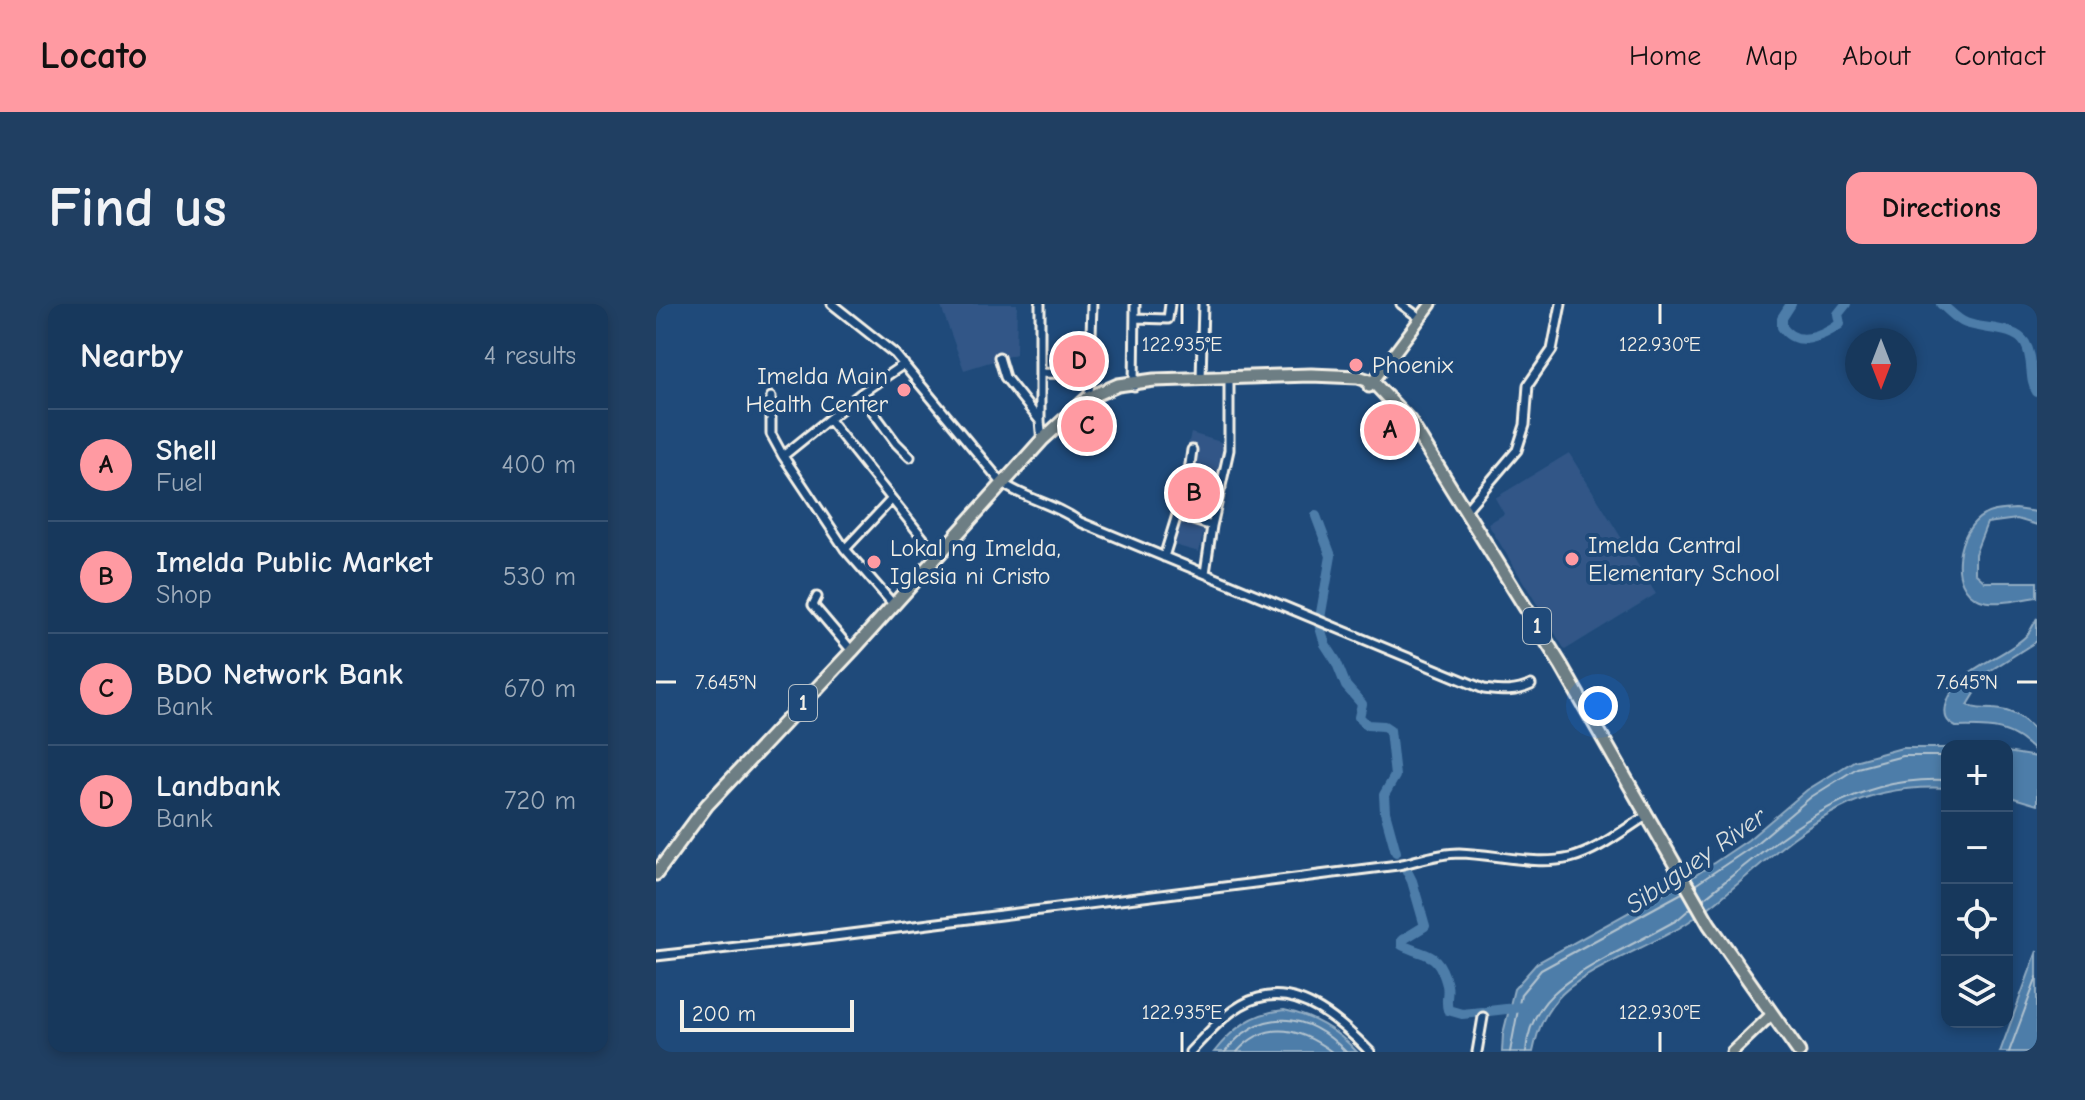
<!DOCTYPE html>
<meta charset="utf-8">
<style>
:root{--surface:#17385c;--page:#203f62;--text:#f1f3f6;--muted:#9eacbb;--line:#365272;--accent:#ff9aa2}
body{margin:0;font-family:"Comic Neue",sans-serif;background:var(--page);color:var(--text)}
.controls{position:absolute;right:24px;bottom:24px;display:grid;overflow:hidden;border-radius:16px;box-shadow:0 4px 12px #0003}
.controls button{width:72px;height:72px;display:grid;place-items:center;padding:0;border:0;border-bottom:2px solid var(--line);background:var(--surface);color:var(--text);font:40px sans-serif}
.compass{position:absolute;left:1189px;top:24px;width:72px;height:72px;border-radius:50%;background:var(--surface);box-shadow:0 4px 12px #0003;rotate:180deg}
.scale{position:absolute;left:24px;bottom:20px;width:174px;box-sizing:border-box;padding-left:8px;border:4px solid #f4f1e8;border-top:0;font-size:22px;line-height:28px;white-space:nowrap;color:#f4f1e8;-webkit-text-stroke:6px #1f4a7a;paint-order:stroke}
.you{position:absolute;left:942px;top:402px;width:28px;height:28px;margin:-20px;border:6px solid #fff;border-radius:50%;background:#1a73e8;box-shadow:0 0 0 12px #1a73e833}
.badge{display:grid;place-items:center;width:52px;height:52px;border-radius:50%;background:var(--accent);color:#111;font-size:26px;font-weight:700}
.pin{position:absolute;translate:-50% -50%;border:4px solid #fff;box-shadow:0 2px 8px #0006}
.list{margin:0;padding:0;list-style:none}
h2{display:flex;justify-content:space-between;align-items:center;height:104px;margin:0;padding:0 32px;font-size:34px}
h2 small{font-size:26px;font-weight:400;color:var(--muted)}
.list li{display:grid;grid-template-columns:52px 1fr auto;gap:24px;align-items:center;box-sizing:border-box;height:112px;padding:0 32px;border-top:2px solid var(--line)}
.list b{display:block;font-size:30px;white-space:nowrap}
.list p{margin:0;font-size:26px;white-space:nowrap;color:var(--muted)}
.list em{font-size:26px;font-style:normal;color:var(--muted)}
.icon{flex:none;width:44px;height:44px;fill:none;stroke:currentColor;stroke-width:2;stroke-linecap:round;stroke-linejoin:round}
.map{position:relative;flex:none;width:1381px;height:748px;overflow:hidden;border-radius:16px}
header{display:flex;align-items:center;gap:48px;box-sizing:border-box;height:112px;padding:0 40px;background:var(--accent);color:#111}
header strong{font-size:38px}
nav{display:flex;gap:44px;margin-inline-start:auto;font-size:28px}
.intro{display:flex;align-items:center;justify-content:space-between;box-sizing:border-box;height:192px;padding:0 48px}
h1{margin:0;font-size:56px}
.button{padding:20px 36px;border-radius:16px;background:var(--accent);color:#111;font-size:28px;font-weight:700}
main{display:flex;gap:48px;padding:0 48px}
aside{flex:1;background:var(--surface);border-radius:16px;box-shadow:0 4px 12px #0003}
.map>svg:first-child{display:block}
.built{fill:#305787}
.water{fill:#4e7da9;stroke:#90abc2;stroke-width:2}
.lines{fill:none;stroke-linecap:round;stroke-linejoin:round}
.shore{stroke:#b2c3cf;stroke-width:2}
.river{stroke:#4e7da9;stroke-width:10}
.minor-casing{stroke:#f4f1e8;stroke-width:13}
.major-casing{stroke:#f4f1e8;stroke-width:15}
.highway-casing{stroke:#f4f1e8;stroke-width:17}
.minor{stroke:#1f4a7a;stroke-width:7}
.major{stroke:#6d7e84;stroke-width:9}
.highway{stroke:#6d7e84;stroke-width:11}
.ticks{fill:none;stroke:#f4f1e8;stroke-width:3}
.poi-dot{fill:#ff9aa2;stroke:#1f4a7a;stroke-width:3}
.labels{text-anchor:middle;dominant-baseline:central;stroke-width:8;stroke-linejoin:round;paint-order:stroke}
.shield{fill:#1f4a7a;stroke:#b4bfc7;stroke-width:2}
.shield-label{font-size:22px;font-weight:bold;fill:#f4f1e8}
.poi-label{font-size:24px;fill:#f4f1e8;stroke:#1f4a7a;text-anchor:start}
.water-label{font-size:26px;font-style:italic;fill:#dbe0df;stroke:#1f4a7a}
.ticks-label{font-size:20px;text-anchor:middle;fill:#f4f1e8;stroke:#1f4a7a;stroke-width:8;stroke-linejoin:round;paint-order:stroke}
</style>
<header>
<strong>Locato</strong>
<nav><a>Home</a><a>Map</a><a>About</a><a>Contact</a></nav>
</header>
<div class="intro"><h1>Find us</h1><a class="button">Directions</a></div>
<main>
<aside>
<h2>Nearby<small>4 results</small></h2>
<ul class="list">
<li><span class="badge">A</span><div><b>Shell</b><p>Fuel</p></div><em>400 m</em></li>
<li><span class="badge">B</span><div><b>Imelda Public Market</b><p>Shop</p></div><em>530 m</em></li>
<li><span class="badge">C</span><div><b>BDO Network Bank</b><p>Bank</p></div><em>670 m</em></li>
<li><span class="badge">D</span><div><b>Landbank</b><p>Bank</p></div><em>720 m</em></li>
</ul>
</aside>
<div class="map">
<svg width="1381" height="748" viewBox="0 0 1381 748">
<rect width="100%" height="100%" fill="#1f4a7a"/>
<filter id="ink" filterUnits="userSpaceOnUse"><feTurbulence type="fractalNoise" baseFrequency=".0125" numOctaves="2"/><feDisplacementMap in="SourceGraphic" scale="16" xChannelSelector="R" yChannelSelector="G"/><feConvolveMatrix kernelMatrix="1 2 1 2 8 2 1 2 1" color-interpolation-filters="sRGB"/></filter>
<g filter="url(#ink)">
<path class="built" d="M284 0H361L360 50 308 66Z
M734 106 751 128 721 148 711 133Z
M535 129 568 139 543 248 507 238Z
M913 149 1000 290 909 346 832 220 848 210 839 194Z"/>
<path class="water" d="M1359 205 1381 208V221L1361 215 1331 219 1319 250V269L1329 278H1381V293C1365 295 1340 302 1324 296 1290 283 1301 225 1328 211 1338 205 1349 206 1359 205Z
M1381 314V337L1332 368 1312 401C1319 406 1327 404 1337 405 1357 406 1368 414 1381 429V450C1357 422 1334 422 1300 423 1290 418 1288 412 1290 402 1300 362 1346 357 1371 331 1375 326 1378 320 1381 314Z
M1246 444H1291V484C1253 482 1219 487 1185 504 1124 534 1080 589 1023 624 991 643 932 665 906 690 889 707 882 724 877 748H846L847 730 858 685 881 659 1037 573 1092 536 1151 486 1198 457Z
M1351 448 1381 453V501L1351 492Z
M1381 647V748H1344Z
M628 706C657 712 681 726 701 748H558C577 724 597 709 628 706Z"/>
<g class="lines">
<path class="shore" d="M1039 581 1097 542 1155 493 1201 464 1247 452H1291
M1047 595C1122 536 1189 470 1291 476
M569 748C605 702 652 708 690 748
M581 748C610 715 644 724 676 748
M854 748 865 690 885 666 1026 589
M870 748C873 696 914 674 955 651 977 640 999 628 1021 616L1035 604
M1353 748 1381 673"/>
<path class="river" d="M1135 0 1126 14V23C1140 44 1166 33 1184 20L1182 10 1190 0
M1285 0C1293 6 1301 16 1310 19 1327 26 1358 22 1369 39 1379 56 1372 75 1381 88
M660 212 675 252 663 320 669 340 680 357 690 382 706 400 703 413 711 421 728 422 734 426 739 472 728 491 729 508 740 548
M750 565 756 577 769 622 746 636V641C772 654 782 646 791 681 793 689 789 697 792 706L806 710 827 708
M833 707 867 703"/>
<defs>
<path id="minor" d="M176 0 239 50 346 179C371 196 400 200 424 218L828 385C845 387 859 389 875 381
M384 0V117L386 138
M745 0 764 14
M479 14 512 15 514 0
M343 53 349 73 384 117
M384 69 435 70
M545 75 547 0
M478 82 479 0
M204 90 240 139 254 153
M115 93V130L127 152 189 245 237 300
M433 94 436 0
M173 116 282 253
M127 152 204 90 248 60
M532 175 565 184
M809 207 861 146 869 121 872 81 896 46 905 0
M522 211 556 222 573 146V77
M189 245 236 195
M508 253 532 175 536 146
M549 269 556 222
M161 293 157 301 196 347
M0 652 170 633 742 561C761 557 783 549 803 549 840 550 878 562 914 554 941 547 966 527 990 512
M534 748C553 728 574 702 602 694 645 681 687 720 714 748
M821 748 827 713"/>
<path id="major" d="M713 83 775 0
M1076 748 1115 711"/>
<path id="highway" d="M0 570 51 501 196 347 386 136 432 94 462 81 498 76 655 71 702 73 717 78 753 116 905 361 1053 620 1143 748"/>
</defs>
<use href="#minor" class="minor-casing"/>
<use href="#major" class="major-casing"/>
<use href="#highway" class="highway-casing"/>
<use href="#minor" class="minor"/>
<use href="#major" class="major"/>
<use href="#highway" class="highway"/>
</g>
</g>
<path class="ticks" d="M526 0V20M1004 0V20M0 378H20M1361 378H1381M526 728V748M1004 728V748"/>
<g class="poi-dot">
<circle cx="700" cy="61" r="8"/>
<circle cx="248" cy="86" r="8"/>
<circle cx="916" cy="255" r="8"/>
<circle cx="218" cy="258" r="8"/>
</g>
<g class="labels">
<g class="shield">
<rect x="867" y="304" width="28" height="36" rx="6"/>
<rect x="133" y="381" width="28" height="36" rx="6"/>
</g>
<g class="shield-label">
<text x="881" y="322">1</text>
<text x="147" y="399">1</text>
</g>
<g class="poi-label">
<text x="716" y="61">Phoenix</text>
<text x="232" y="72" text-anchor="end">Imelda Main<tspan x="232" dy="28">Health Center</tspan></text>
<text x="932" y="241">Imelda Central<tspan x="932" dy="28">Elementary School</tspan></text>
<text x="234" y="244">Lokal ng Imelda,<tspan x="234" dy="28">Iglesia ni Cristo</tspan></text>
</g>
<g class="water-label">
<text transform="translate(1040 557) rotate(-35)">Sibuguey River</text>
</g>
</g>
<g class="ticks-label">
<text x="526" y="47">122.935°E</text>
<text x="1004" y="47">122.930°E</text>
<text x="1311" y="385">7.645°N</text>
<text x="70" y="385">7.645°N</text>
<text x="526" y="715">122.935°E</text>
<text x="1004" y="715">122.930°E</text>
</g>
</svg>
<div class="controls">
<button>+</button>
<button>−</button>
<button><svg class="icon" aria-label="locate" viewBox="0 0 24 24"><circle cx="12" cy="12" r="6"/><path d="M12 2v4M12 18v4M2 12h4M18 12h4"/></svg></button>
<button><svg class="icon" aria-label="layers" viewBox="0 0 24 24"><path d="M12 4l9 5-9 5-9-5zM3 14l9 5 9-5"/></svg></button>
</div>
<svg class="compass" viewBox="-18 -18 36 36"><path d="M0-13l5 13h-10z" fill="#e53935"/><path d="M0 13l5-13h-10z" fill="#9eacbb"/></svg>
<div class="scale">200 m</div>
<div class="you"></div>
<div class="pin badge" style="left:734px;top:126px">A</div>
<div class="pin badge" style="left:538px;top:189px">B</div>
<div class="pin badge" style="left:431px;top:122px">C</div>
<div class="pin badge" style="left:423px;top:57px">D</div>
</div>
</main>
